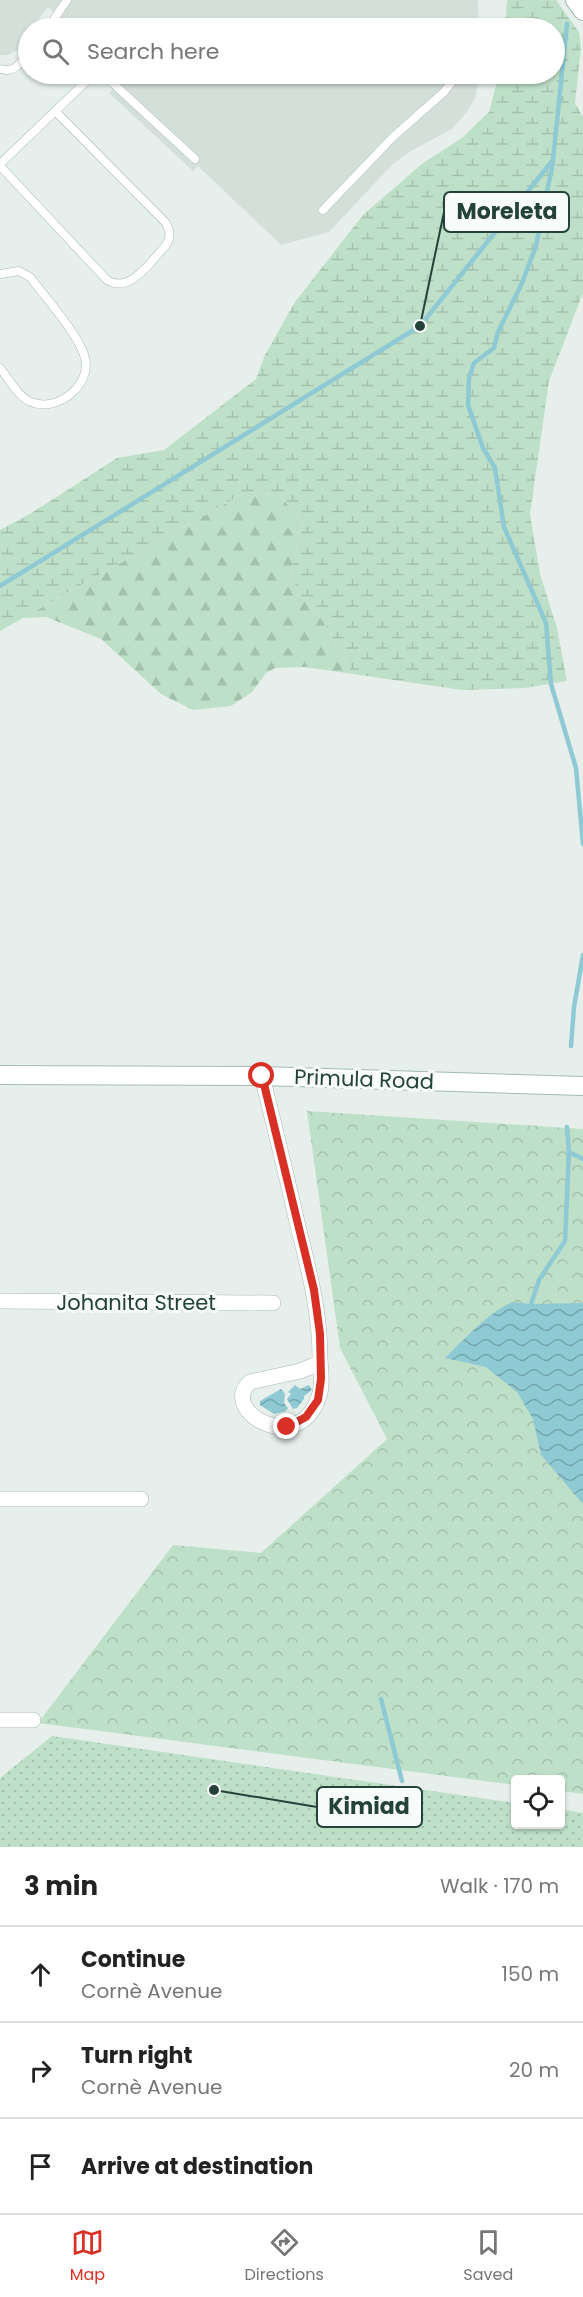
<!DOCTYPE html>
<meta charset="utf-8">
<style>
:root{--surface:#fff;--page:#f6f6f6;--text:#222;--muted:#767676;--line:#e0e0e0;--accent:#d93025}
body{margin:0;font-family:Poppins,sans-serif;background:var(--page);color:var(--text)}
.controls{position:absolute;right:18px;bottom:18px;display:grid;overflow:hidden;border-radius:6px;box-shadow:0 2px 4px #0004}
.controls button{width:54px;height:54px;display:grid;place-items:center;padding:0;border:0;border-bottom:2px solid var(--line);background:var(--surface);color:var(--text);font:30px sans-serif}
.stop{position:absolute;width:18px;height:18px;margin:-14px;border:4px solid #d93025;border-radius:50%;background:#fff}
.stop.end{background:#d93025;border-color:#fff;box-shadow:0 2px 6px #0008}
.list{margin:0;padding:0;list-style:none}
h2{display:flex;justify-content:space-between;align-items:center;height:78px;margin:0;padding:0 24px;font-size:26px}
h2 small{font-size:20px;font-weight:400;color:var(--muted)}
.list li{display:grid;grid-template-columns:39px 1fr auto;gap:18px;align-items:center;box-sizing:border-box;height:96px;padding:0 24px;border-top:2px solid var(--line)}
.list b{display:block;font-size:22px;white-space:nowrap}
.list p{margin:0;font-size:20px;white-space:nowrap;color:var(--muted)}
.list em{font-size:20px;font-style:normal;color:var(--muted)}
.icon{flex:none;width:33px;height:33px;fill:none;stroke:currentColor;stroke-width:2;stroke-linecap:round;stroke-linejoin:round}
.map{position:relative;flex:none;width:583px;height:1847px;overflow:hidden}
.search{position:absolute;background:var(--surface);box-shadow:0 2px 4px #0004;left:18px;right:18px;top:18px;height:66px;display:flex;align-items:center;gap:15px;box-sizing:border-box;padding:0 21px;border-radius:33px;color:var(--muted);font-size:22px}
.sheet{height:366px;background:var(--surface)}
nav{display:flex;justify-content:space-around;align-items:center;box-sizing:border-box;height:84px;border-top:2px solid var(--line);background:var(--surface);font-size:16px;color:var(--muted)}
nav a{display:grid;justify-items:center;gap:3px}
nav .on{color:var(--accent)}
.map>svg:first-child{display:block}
.built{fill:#d4dfda}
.grass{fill:url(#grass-dots)}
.forest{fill:url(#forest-firs)}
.wetland{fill:url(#wetland-marsh)}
.park{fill:url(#park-crowns)}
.water{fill:url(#water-waves)}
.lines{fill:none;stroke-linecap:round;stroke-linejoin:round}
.stream{stroke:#8ec9d4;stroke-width:4.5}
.lane-casing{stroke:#a8b8b2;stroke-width:9}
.street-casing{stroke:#a8b8b2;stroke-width:16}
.secondary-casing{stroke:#a4bbb3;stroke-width:20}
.lane{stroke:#fff;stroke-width:8}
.street{stroke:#fff;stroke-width:15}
.secondary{stroke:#fff;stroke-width:18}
.route{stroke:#d93025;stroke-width:8}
.labels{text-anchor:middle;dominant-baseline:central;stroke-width:6;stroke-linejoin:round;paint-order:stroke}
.street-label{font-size:21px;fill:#24423a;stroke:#f7fbf9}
.leader{fill:none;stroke:#24423a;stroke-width:2}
.callout-dot{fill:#24423a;stroke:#f7fbf9;stroke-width:2}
.callout{fill:#f7fbf9;stroke:#24423a;stroke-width:2}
.callout-label{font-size:22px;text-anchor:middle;font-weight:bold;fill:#24423a}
</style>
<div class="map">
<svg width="583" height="1847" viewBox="0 0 583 1847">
<defs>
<pattern id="grass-dots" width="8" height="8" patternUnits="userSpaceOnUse" patternTransform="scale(1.5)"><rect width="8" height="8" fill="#bfe0c8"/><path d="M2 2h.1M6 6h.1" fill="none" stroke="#a4c1ad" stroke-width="1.8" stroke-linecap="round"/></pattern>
<pattern id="forest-firs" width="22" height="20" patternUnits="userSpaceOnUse" patternTransform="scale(1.5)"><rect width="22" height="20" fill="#bfe0c8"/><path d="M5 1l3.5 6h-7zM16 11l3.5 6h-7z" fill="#a4c1ad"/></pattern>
<pattern id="wetland-marsh" width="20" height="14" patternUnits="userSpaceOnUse" patternTransform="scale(1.5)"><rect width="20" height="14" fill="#bfe0c8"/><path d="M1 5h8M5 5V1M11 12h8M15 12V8" fill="none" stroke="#a4c1ad"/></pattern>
<pattern id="park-crowns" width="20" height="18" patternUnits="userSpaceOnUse" patternTransform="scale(1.5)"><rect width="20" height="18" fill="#bfe0c8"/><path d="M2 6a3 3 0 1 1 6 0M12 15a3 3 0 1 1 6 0" fill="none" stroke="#a4c1ad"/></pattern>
<pattern id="water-waves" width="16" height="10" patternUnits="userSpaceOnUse" patternTransform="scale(1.5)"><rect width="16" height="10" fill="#8ec9d4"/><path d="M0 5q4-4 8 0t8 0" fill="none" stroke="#74a5ad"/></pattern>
</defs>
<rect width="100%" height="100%" fill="#e6efeb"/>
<path class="built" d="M0 0H478L479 28H71L48 7 36 23 38 25 35 28H28V38L20 49 7 55H0Z
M119 74H480L475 98 466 113 452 129 409 152 393 164 329 232 281 245 198 166 193 171 109 93 123 77Z"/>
<path class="grass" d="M52 1736 515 1803 516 1824H560L561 1809 583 1813V1847H0V1778Z"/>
<path class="forest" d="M246 492 279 494 303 523 291 570 297 591 323 621 353 674 304 667 275 668 266 673 252 692 231 706 193 710 161 694 101 639 46 617 23 618Z"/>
<path class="wetland" d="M507 0H556L579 32 581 47 575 103 583 117V293L549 381 530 514 540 574 557 628 567 681 525 688 462 690 353 674 323 621 297 591 291 570 303 523 279 494 246 492 0 631V530L30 514 117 458 164 450 256 379 265 355 295 302 363 215 423 163 462 138 489 112 499 74H554V28H505Z"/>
<path class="park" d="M307 1111 583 1129V1794L561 1791 560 1780H516L515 1785 38 1723 173 1545 261 1553 387 1439 340 1348Z"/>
<path class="water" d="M513 1302 531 1304 583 1303V1504L541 1455 533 1419 517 1392 486 1367 445 1358C461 1342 492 1309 513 1302Z
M295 1385 300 1389 309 1385 312 1390 304 1396V1399L297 1408 293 1409 287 1399 291 1394 288 1392Z
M281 1389 285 1394 284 1403 288 1408 286 1411 274 1414 260 1405V1401Z"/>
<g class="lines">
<path class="stream" d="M553 162 536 246 522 283 498 332 494 348 474 363 469 378 468 405 483 448 495 468 504 527 546 623 551 684 576 768 583 844
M0 586 420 326 553 160 567 24
M571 1046 574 1007 583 955
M567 1127 569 1152 583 1159
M531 1304 539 1280 565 1241 569 1152
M381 1699 402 1781"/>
<defs>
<path id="lane" d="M48 28 67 0
M0 69C15 73 20 64 28 53
M103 74 195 159
M0 164 94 74
M0 166 107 280C130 295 153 259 167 244 171 236 170 231 166 223L55 111
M323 210 393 137 444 92 458 74
M0 274 19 271 30 277C45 297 80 336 85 358 92 385 57 413 31 402 18 397 9 379 0 368"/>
<path id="street" d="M262 1076C274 1125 286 1173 297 1222 308 1267 320 1310 320 1357 320 1369 323 1381 320 1393 302 1460 217 1411 250 1382L300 1371 320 1363
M0 1301 273 1303
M0 1499H141
M0 1720H33"/>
<path id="secondary" d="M575 0 583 11
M0 1075 262 1076 583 1086"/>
</defs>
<use href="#lane" class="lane-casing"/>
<use href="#street" class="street-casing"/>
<use href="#secondary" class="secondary-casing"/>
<use href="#lane" class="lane"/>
<use href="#street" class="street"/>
<use href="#secondary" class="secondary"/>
</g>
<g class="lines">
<path class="route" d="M262 1076 314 1290 320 1334 321 1379 318 1400 306 1417 287 1427"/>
</g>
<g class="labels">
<g class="street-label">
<text transform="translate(364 1079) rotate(2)">Primula Road</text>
<text x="136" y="1302">Johanita Street</text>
</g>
</g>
<path class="leader" d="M420 326L444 212M214 1790L317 1807"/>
<g class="callout-dot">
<circle cx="420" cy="326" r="6"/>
<circle cx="214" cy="1790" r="6"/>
</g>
<g class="callout">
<rect x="444" y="192" width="125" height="40" rx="6"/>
<rect x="317" y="1787" width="105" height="40" rx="6"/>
</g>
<g class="callout-label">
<text x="507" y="219">Moreleta</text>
<text x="369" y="1814">Kimiad</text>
</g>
</svg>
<div class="controls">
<button><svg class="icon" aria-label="locate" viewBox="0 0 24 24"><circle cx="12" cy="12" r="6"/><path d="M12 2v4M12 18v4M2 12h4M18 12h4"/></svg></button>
</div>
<div class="stop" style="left:262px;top:1076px"></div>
<div class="stop end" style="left:287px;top:1427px"></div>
<div class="search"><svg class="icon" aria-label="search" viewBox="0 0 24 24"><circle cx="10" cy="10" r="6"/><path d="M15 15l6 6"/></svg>Search here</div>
</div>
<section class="sheet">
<h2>3 min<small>Walk · 170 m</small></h2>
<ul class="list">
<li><svg class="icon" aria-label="ahead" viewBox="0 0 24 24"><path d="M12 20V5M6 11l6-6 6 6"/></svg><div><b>Continue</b><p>Cornè Avenue</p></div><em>150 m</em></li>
<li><svg class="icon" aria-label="right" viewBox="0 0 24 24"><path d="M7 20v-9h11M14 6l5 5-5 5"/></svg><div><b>Turn right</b><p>Cornè Avenue</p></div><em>20 m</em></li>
<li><svg class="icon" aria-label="arrive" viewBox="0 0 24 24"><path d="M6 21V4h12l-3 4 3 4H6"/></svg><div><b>Arrive at destination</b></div></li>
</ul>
</section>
<nav>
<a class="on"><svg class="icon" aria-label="map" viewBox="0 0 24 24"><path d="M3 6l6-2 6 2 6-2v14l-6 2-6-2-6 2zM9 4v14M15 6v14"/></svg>Map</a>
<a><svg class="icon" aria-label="directions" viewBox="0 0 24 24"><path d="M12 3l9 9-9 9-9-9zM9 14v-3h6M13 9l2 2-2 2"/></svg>Directions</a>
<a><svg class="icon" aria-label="saved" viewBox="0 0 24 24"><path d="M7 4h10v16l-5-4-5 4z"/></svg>Saved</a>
</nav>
